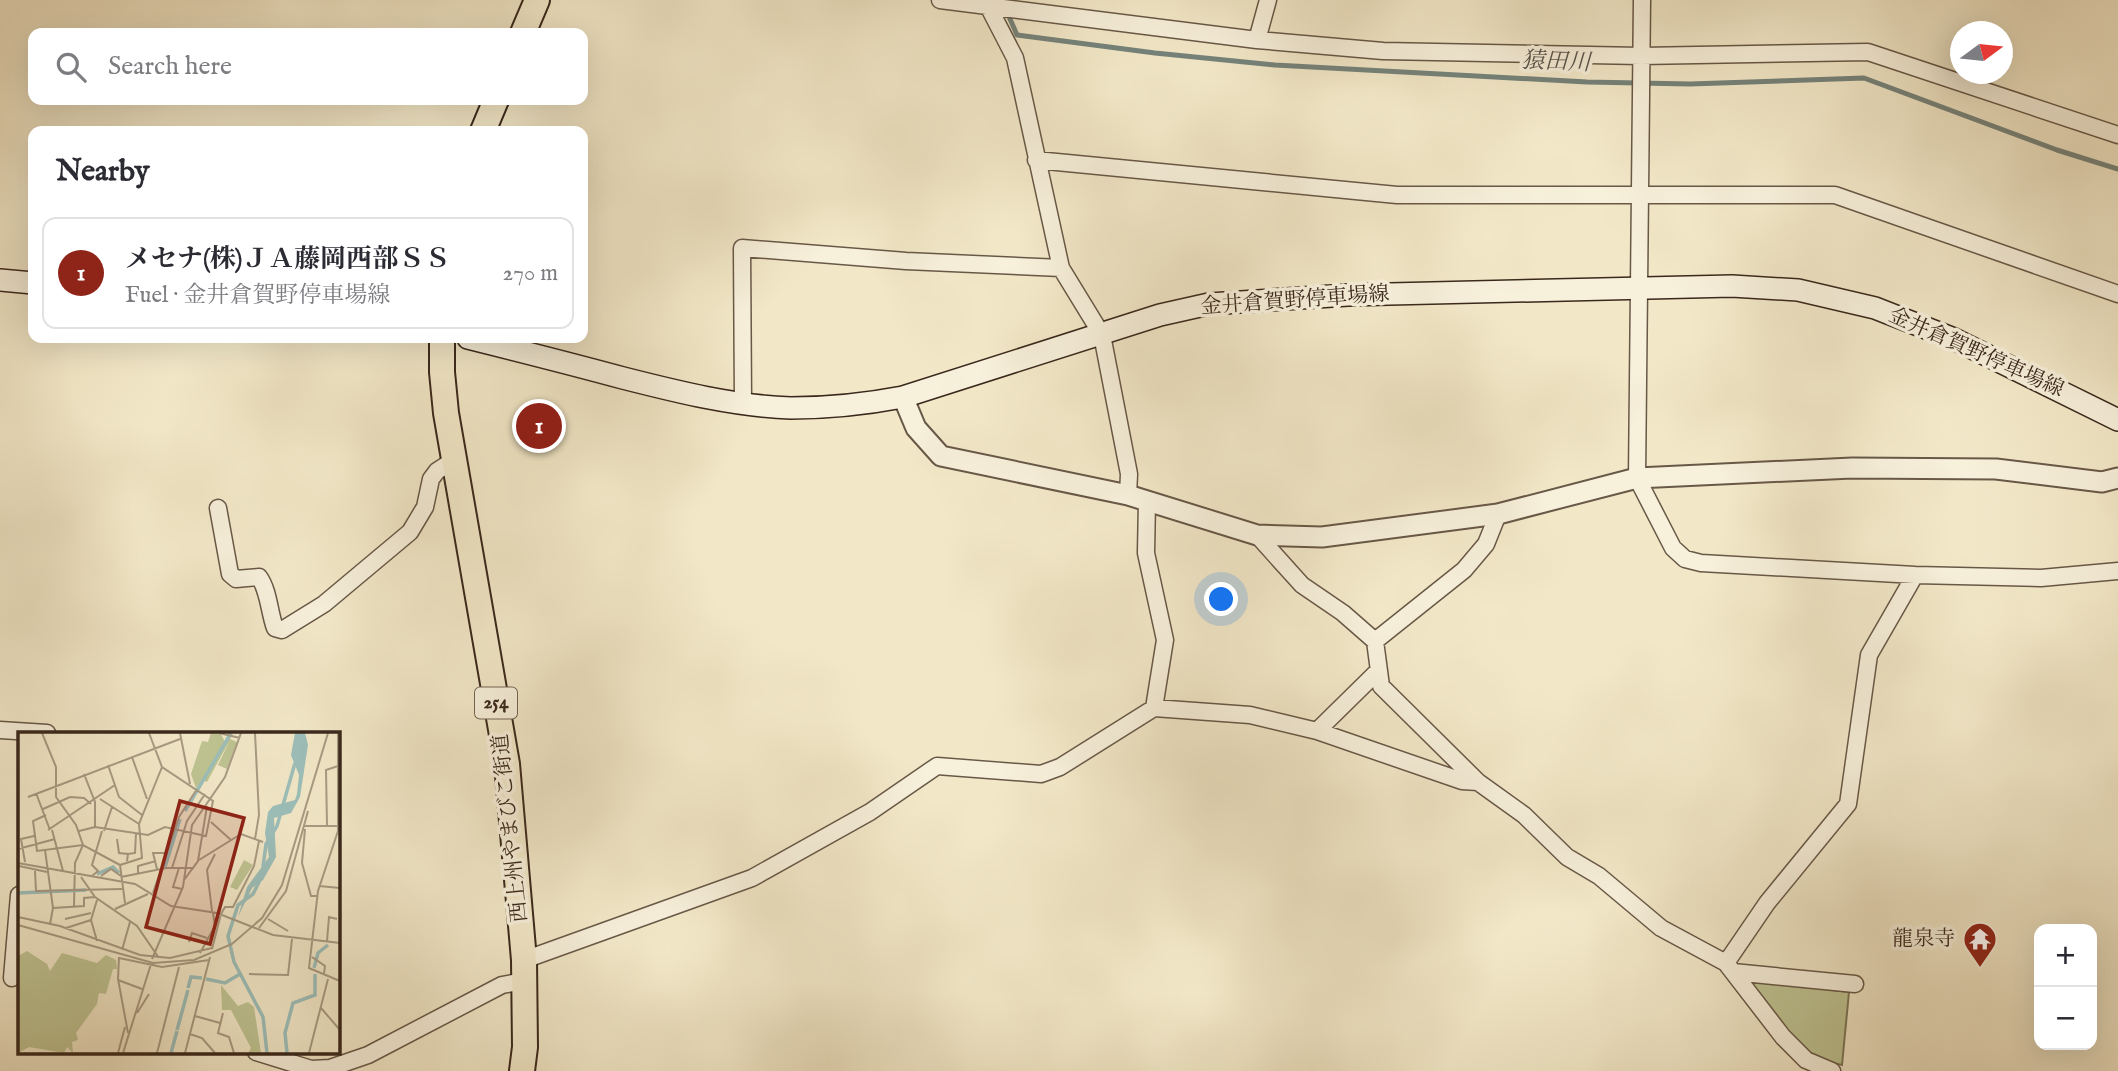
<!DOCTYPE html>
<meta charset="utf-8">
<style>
:root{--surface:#fff;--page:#f7f7f7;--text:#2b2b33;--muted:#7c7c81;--line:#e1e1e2;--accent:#8f2418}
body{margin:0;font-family:"IM FELL English","Noto Serif JP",serif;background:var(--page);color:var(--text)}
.controls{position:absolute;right:21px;bottom:21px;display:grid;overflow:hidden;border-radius:14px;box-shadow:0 7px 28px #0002}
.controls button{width:63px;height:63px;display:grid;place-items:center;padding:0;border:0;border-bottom:2px solid var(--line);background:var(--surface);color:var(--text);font:35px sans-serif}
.compass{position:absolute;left:1950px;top:21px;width:63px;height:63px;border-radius:50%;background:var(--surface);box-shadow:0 7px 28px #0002;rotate:75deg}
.you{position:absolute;left:1222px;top:600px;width:24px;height:24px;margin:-18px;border:5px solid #fff;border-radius:50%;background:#1a73e8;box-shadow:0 0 0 10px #1a73e833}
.badge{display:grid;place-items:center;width:46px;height:46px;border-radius:50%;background:var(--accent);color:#fff;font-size:23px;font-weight:700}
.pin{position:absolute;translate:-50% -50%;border:4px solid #fff;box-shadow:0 2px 7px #0006}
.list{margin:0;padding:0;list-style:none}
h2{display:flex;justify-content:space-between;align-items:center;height:91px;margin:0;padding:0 28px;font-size:30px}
h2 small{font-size:23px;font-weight:400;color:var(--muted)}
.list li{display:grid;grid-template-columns:46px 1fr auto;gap:21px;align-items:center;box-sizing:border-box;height:112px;margin:0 14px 14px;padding:0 14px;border:2px solid var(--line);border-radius:14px}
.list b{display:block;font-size:26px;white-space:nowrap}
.list p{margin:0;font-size:23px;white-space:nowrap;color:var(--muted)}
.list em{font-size:23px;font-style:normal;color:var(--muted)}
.icon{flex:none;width:38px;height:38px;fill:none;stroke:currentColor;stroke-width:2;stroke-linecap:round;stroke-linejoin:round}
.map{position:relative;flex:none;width:2118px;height:1071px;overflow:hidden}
.search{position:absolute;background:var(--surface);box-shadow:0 7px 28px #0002;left:28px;top:28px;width:560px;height:77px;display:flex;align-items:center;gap:18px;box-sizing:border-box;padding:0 24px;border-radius:14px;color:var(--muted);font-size:26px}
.panel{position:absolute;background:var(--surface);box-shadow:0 7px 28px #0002;left:28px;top:126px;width:560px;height:217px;border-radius:14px}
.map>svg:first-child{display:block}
.green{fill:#bfc493;stroke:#7c7658;stroke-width:2}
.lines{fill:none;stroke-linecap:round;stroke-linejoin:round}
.stream{stroke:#75837b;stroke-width:5}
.minor-casing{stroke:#685847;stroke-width:19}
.tertiary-casing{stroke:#685847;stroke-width:23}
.secondary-casing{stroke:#3a281c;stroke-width:24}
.trunk-casing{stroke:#3a281c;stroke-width:28}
.minor{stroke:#f7f0db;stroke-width:16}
.tertiary{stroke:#f7f0db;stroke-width:19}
.secondary{stroke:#f7f0db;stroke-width:21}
.trunk{stroke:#f2e8c8;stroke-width:24}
.labels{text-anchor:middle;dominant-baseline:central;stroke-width:7;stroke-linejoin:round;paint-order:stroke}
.shield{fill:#f7f0db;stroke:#736455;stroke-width:2}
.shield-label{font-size:19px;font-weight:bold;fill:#3a281c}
.street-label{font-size:21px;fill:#3a281c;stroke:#f7f0db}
.poi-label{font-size:21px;fill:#3a281c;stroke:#f7f0db;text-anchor:end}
.water-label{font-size:23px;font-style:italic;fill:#57554b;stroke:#f7f0db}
.inset-river{fill:none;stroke:#9cbfba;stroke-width:3.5}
.inset-road{fill:none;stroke:#a89b83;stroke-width:2}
.view{fill:#8f2418;fill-opacity:0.15;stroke:#8f2418;stroke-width:3.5}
.inset-edge{fill:none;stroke:#3a281c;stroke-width:3.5}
</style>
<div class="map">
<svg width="2118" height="1071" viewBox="0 0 2118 1071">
<rect width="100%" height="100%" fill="#f2e8c8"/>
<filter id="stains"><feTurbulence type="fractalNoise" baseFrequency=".00286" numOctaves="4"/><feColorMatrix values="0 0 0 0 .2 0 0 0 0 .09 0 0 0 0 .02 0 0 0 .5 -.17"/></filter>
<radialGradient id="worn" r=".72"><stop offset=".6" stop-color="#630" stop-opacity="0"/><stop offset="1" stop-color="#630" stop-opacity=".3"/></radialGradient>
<path class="green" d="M1750 980 1849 992 1842 1065 1825 1061 1806 1052 1747 983Z"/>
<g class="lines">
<path class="stream" d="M1007 12 1017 35 1155 53 1275 65 1587 82 1690 84 1864 78 2057 150 2118 169"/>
<defs>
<path id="minor" d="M940 0 1257 40 1383 51 1641 56 1868 52 2118 135
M985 0 1015 58 1061 268 1102 335 1129 474 1128 495
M1642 0 1637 478 1673 548 1685 559 1701 563 1915 575 2041 578 2118 571
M1257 40 1268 0
M1036 160 1397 195H1835L2118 294
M743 403 742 248 906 261 1061 268
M1147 501 1146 553 1165 640 1154 708
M218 508 230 574 236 579 259 577C269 591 269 612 275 628L282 630 324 604 410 532 425 507 431 479 437 471 454 460
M1257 535 1302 585 1343 613 1375 641 1381 686 1478 782 1524 815 1567 857 1599 876 1661 928 1726 963 1783 1037 1806 1060 1832 1071
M1375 641 1464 570 1486 544 1498 514
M0 730 47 733
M1317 731 1379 670
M524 960 752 878 870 812 937 766 1041 774 1060 767 1154 708 1250 715 1317 731 1462 781 1478 782
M1726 963 1767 903 1848 804 1869 655 1915 575
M1733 972 1855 984
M12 978 19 895
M256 1052 311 1069 330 1068 368 1055 502 985 524 981"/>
<path id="tertiary" d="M903 397 916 428 941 456 1128 495 1257 535 1322 537 1498 514 1637 478 1852 468 1996 469 2102 482 2118 478"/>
<path id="secondary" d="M0 280 33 283
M468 338C520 351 572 364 623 378 678 392 734 406 791 408 829 408 866 404 903 397L1160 315 1209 304 1348 295 1732 286 1798 290 1875 308 1954 339 2118 420"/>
<path id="trunk" d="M523 33 537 0
M483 131 496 100
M442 338V372L446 413 507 764 524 960 525 1047 522 1071"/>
</defs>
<use href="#minor" class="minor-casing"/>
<use href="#tertiary" class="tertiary-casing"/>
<use href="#secondary" class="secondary-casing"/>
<use href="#trunk" class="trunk-casing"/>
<use href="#minor" class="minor"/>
<use href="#tertiary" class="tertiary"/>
<use href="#secondary" class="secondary"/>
<use href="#trunk" class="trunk"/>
</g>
<defs>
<symbol id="temple-pin" viewBox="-11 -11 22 30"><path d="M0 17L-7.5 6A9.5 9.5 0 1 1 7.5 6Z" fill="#8f2418" stroke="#f7f0db"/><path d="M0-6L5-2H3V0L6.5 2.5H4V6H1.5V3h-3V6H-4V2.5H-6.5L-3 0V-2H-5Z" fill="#fff"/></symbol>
</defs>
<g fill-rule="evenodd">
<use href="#temple-pin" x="1961" y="920" width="38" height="52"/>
</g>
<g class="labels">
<rect class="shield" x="475" y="687.5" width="42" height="31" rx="5"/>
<g class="shield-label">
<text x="496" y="703">254</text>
</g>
<g class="street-label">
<text transform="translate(1295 301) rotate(-4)">金井倉賀野停車場線</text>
<text transform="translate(1976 353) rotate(24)">金井倉賀野停車場線</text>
<text transform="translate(511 828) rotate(-96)">西上州やまびこ街道</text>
</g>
<g class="poi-label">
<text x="1955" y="939">龍泉寺</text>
</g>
<g class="water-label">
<text transform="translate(1556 62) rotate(2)">猿田川</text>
</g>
</g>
<g transform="translate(18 732)">
<rect width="322" height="322" fill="#f2e8c8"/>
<path d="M193 1 203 2 207 10 215 1 212 7 219 10 209 37 200 33 212 8 189 50 184 48 178 56 173 42 184 9 190 10ZM226 128 235 133 219 158 212 155ZM9 219 29 232 32 239 44 221 79 231 88 223 98 228 99 237H95L88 262 81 261 79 272 58 301 60 308 54 310 55 321 49 315 46 321 11 315 0 321V224ZM203 253 220 274 230 270 236 275 243 321H230L233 316 213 278H204Z" fill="#bfc493"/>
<path d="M277 1H287L290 13 282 65 273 81 256 86 258 125 245 148 234 156 220 185 229 155 251 125 247 101 250 80 255 74 277 68 279 62 281 43 273 23Z" fill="#9cbfba"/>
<path class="inset-river" d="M167 79 213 1M147 135 162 87M245 135 248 112 259 94 277 31M79 142 95 135 101 141M243 146 235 162 220 173 210 204 216 230 245 285 249 321M0 161 68 158M296 236 300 221 310 213M188 247 207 251 222 242M170 256 173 245 184 246M159 298 170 258M153 321 159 299M269 321 267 301 275 271 297 263V242"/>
<path class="inset-road" d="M24 1 38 35V65L58 93 65 113 57 131 56 175M162 1 172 52M201 1 222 6M320 1V99L300 159 291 236 322 249M114 25 129 67M90 33 101 65 124 83M66 42 77 70V95M18 61 32 98M10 65 162 7M82 67 121 92M25 77 52 65 66 66 73 72M28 83 15 89 19 119 65 113 102 133M193 90 213 108M309 93 308 38 320 34M286 94H320M287 97 284 131 293 164H299M30 98 97 53M34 98 45 139M61 99 77 95 130 103 147 95 188 104 195 69 144 35 131 1M86 99 94 75M99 107 101 121 110 122 109 129M237 107 241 83 237 1M0 117 37 107M27 118 35 176 32 192M110 122 117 121 118 101M181 128 223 102 245 110M7 130 3 107 16 104M0 131 117 152 153 174 199 181 255 203 322 211M102 133 124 126 121 92 144 35M102 133 107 171M1 134 29 140M154 136 169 89 187 62M161 136 155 155 164 157M139 137 135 121H150M17 139 18 159 104 157M120 141V134L138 129M74 144 80 139 74 133 84 99M83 144 93 137 103 144M63 145 77 165 119 194 141 226M103 145 148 136H176M166 148 180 129 189 74M301 154 322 156M135 161 161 85 179 57M35 176 66 174V166L77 165M97 177 130 162M194 179 189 138 197 122M0 185 42 194 122 223 152 226 194 216M47 187 73 181M250 187 270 199M0 193 135 231 176 228 214 212 244 186 264 153 310 1M48 196 73 188M241 196 268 159 290 79M79 209 73 188 79 168M309 209 311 185 319 187M171 210 174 201 189 206M194 217 203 182 207 175H215L236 134 241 109M104 218 112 190M182 221 197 194 195 181M101 225 100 247 110 301M294 225 307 234 306 242M101 226 144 235 191 228M134 227 165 155 174 93 207 45 223 1M231 242 270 243 274 207M100 248 124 257M303 276 322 298M119 281 131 262M205 281 200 301 211 305 216 321M177 284 202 291M172 302 184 306 197 321M100 321 107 295M105 321 133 232M139 321 161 235M167 321 192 225M291 321 310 247"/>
<path class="view" d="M162 69 226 86 192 212 128 195Z"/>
<rect width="322" height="322" class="inset-edge"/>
</g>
<rect width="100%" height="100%" filter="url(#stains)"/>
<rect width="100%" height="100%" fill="url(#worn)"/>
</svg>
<div class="controls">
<button>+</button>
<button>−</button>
</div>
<svg class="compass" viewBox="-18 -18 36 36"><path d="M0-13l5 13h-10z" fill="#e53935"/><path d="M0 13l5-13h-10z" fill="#7c7c81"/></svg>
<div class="you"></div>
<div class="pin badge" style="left:539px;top:426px">1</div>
<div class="search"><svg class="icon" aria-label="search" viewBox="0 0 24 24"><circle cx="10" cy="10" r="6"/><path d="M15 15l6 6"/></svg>Search here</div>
<section class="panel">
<h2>Nearby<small></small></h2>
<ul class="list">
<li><span class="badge">1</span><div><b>メセナ(株)ＪＡ藤岡西部ＳＳ</b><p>Fuel · 金井倉賀野停車場線</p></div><em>270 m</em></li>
</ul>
</section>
</div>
